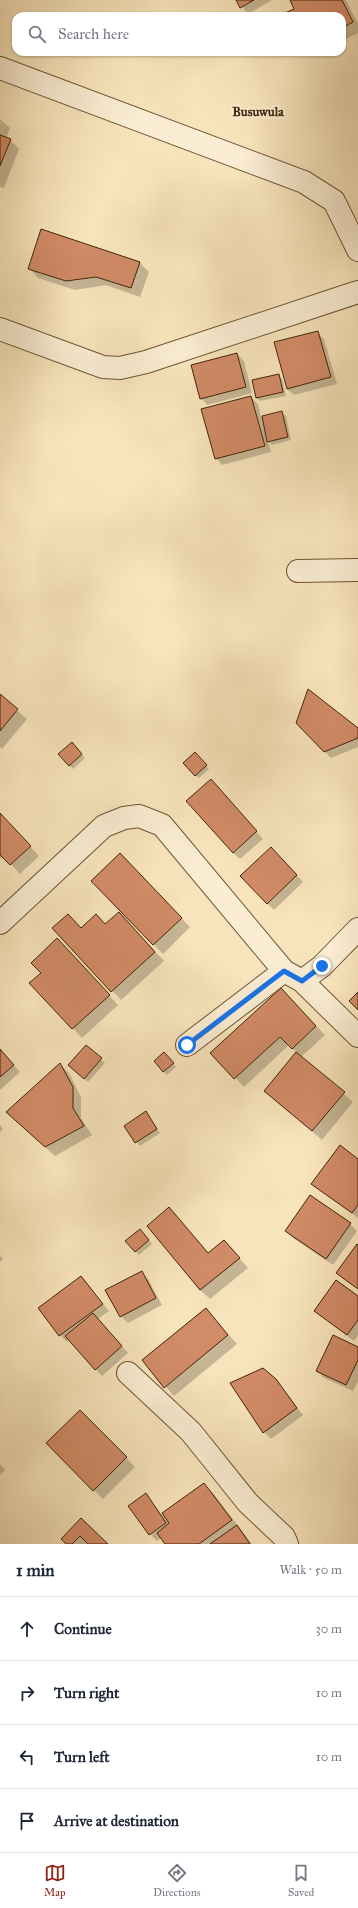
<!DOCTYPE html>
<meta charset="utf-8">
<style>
:root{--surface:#fff;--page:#f2f2f3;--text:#1f2937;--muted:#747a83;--line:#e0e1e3;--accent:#8f2418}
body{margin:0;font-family:"IM FELL Great Primer",serif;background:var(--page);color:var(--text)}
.stop{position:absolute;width:12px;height:12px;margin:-9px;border:3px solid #1a73e8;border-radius:50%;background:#fff}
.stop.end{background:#1a73e8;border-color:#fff;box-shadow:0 1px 4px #0008}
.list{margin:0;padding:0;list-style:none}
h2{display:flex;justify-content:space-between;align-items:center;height:52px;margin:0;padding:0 16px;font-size:17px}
h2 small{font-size:13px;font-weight:400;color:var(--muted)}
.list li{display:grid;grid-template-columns:26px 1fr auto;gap:12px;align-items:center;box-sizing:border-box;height:64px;padding:0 16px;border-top:1px solid var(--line)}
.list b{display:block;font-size:15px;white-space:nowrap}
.list em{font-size:13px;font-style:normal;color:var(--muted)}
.icon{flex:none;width:22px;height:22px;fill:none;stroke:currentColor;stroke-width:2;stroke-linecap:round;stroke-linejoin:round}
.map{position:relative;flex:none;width:358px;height:1544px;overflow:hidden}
.search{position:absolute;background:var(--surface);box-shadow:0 1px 3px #0004;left:12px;right:12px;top:12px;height:44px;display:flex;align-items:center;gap:10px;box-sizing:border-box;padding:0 14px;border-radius:12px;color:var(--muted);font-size:15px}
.sheet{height:308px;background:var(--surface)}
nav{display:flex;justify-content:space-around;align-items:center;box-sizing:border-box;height:56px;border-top:1px solid var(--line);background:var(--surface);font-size:11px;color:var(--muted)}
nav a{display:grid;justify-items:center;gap:2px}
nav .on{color:var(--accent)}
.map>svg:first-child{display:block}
.shadow{fill:#0003}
.building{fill:#d18b67;stroke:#402507}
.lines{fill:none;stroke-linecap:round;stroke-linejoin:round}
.minor-casing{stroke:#6e5534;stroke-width:24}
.minor{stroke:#faedd3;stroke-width:22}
.route{stroke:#1a73e8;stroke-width:5}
.labels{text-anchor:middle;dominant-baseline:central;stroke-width:4;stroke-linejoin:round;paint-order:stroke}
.quarter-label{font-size:13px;font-weight:bold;fill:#402507;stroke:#faedd3}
</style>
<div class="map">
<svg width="358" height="1544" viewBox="0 0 358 1544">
<rect width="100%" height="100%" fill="#f8e4bc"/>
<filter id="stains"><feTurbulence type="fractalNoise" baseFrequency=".005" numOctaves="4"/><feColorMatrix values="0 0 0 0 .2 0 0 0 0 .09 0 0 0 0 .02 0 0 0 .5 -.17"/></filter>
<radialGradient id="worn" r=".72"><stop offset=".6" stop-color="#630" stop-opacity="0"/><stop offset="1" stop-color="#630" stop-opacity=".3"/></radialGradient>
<path class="shadow" d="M237 0H272L248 14Z
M291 0H346L358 24V33L342 41V16H287L296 9Z
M0 119 10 128 6 138 10 140 19 149 4 188 0 187Z
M140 263 149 272 140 297 106 285 75 290 38 278 29 268Z
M317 332 324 339 337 384 294 395 287 389Z
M237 354 244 361 252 393 207 405 201 398Z
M279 375 282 379 286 396 260 401 257 398Z
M251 397 258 404 261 417 282 413 286 416 291 440 272 445 268 441 271 452 222 465 216 458Z
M0 696 27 719 2 749 0 747Z
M297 723 358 730V747L331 758Z
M75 747 85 758 73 769 60 754Z
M195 754 209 769 199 778 195 775Z
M218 787 263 839 240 859 233 853Z
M0 814 39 856 20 874 3 856 0 859Z
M277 855 303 882 274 910 267 903Z
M129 864 190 927 163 954 92 881Z
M128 922 164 961 121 1000 53 928 82 929Z
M66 949 118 1005 82 1038 31 983Z
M290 998 325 1035 301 1057 353 1102 322 1140 265 1091 297 1053 289 1045 244 1087 212 1053Z
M86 1046 105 1063 88 1082 73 1069Z
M0 1050 20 1072 0 1090Z
M168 1057 176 1067 167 1075 155 1061Z
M60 1064 69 1073 81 1097V1118L92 1135 55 1156 7 1112Z
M146 1112 160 1133 140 1146 125 1126Z
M0 1125 3 1129 0 1132Z
M358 1160V1218L313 1184Z
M169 1209 208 1254 224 1241 248 1268 210 1299 200 1290Z
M350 1224 357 1231 333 1265 293 1238 286 1231Z
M144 1234 152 1244 139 1255 135 1251Z
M0 1255 3 1259 0 1262Z
M141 1272 148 1279 162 1305 128 1323 121 1316Z
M81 1278 109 1311 98 1319 128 1353 102 1376 69 1340 67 1342 60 1335 40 1308Z
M358 1298V1335L354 1341 315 1311Z
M205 1309 237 1344 174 1396 143 1361Z
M358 1348V1381L353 1391 324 1378 317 1371Z
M275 1380 303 1415 271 1439 264 1432Z
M80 1411 135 1467 103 1499 47 1443Z
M0 1464 5 1470 0 1475Z
M204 1484 213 1493 252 1544H166L161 1538 157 1541 150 1534 146 1495 162 1515Z
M81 1519 106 1544H89L87 1542 86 1544H67Z"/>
<path class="building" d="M236 0H254L240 8Z
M290 0H342L353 22 342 28V16H286L285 13 294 9Z
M0 135 11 139 0 166Z
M41 229 140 262 131 288 96 277 66 281 28 269Z
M318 331 331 377 287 389 274 342Z
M237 353 246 387 200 399 191 365Z
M279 374 283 392 256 398 252 380Z
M251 396 265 446 215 459 201 409Z
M282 411 288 437 267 442 262 416Z
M308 689 358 728V738L324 752 296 723Z
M0 694 18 709 0 731Z
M72 742 82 754 69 766 58 754Z
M195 752 207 765 195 776 183 763Z
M211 779 257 831 233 853 186 801Z
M0 813 31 846 10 865 0 855Z
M271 847 297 875 267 904 240 876Z
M120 853 182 918 153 945 91 881Z
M119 912 155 952 111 992 52 928 68 914 81 928 96 914 105 924Z
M57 938 110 995 72 1029 29 983 41 973 31 963Z
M281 988 316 1026 292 1049 280 1037 234 1079 210 1053Z
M358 992V1010L349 1001Z
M86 1045 102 1058 84 1079 68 1065Z
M0 1049 14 1065 0 1077Z
M164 1052 174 1063 163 1072 154 1061Z
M296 1052 345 1092 312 1131 264 1091Z
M60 1063 73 1087V1108L84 1126 45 1147 6 1112Z
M146 1111 157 1129 135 1143 124 1126Z
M340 1145 358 1159V1205L352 1213 311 1184Z
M310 1195 351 1223 326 1259 285 1231Z
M169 1207 208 1253 224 1240 240 1258 200 1290 147 1226Z
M140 1229 149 1240 135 1252 125 1241Z
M357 1244 358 1245V1289L336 1273Z
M142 1271 156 1298 120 1317 105 1290Z
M81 1276 103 1304 59 1336 38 1308Z
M336 1280 358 1296V1320L347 1335 314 1311Z
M206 1308 228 1335 164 1388 142 1360Z
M93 1313 122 1346 95 1370 65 1336Z
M333 1335 358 1347V1360L346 1385 316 1371Z
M263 1368 276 1379 297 1408 263 1433 230 1383Z
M80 1410 127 1457 93 1491 46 1443Z
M204 1483 232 1520 199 1544H165L157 1533 169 1523 162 1513Z
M146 1493 166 1523 149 1535 128 1506Z
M81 1518 108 1544H88L80 1536 72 1544H66L61 1539Z
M237 1525 250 1544H210Z"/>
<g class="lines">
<defs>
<path id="minor" d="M0 68 304 182 334 201 358 250
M0 329 103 367 120 368 146 362 358 292
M298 571 358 570
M0 923 104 826 124 818 139 816 162 825 284 971 302 981 322 966 358 929
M302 981 358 1036
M187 1045 284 971
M128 1373 191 1432 248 1503 284 1537 287 1544"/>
</defs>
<use href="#minor" class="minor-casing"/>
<use href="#minor" class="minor"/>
</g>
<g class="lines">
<path class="route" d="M187 1045 284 971 302 981 322 966"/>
</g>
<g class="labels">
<g class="quarter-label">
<text x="258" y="112">Busuwula</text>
</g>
</g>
<rect width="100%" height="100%" filter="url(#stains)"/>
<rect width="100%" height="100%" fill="url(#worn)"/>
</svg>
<div class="stop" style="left:187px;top:1045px"></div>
<div class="stop end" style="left:322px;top:966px"></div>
<div class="search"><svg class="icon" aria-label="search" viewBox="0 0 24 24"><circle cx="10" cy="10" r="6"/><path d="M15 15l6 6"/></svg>Search here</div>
</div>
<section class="sheet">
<h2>1 min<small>Walk · 50 m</small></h2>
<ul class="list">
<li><svg class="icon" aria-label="ahead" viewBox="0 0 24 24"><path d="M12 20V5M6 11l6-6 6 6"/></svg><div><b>Continue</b></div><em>30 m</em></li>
<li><svg class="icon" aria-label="right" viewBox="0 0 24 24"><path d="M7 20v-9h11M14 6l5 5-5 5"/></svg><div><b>Turn right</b></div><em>10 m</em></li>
<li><svg class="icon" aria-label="left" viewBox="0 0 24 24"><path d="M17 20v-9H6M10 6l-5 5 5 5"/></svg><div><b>Turn left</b></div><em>10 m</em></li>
<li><svg class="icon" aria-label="arrive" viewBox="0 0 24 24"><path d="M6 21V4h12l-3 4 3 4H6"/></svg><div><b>Arrive at destination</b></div></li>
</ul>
</section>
<nav>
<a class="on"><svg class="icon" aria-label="map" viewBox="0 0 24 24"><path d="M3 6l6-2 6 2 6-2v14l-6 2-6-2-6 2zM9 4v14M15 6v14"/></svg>Map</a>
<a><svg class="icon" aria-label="directions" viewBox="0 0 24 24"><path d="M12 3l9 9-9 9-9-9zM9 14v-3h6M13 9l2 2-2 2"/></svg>Directions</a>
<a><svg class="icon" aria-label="saved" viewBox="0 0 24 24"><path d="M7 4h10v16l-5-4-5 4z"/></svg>Saved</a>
</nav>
